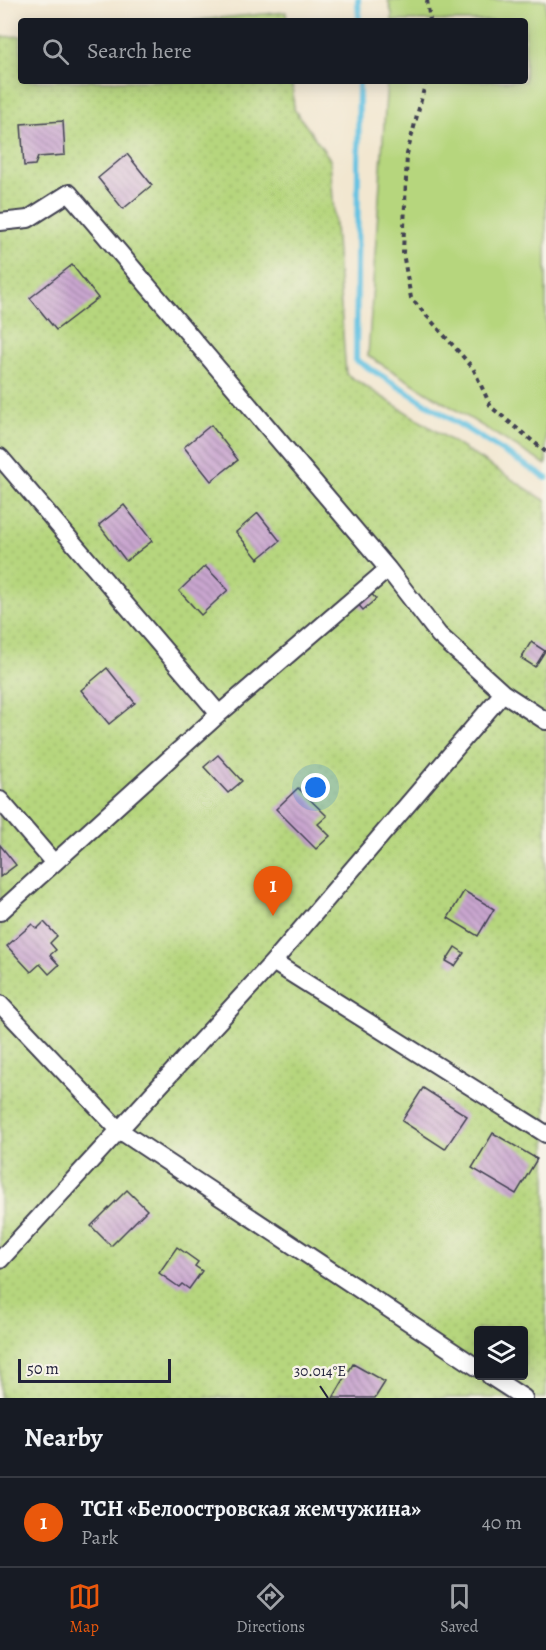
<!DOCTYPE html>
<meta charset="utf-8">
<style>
:root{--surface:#171b24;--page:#20242c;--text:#f1f3f6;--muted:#9ea1a6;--line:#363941;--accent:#ea580c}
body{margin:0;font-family:Alegreya,serif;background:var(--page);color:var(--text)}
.controls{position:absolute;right:18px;bottom:18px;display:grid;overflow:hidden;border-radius:6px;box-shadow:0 3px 15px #0003}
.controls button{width:54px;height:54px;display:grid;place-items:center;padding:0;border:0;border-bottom:2px solid var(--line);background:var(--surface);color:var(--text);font:30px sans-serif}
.scale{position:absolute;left:18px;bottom:15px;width:153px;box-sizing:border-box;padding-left:6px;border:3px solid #22223b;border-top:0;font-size:16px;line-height:21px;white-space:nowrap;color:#22223b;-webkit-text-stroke:4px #f7f3e8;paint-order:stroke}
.you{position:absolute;left:316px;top:788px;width:21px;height:21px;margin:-15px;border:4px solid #fff;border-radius:50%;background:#1a73e8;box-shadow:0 0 0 9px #1a73e833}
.badge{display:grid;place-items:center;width:39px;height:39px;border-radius:50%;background:var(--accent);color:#fff;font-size:20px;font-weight:700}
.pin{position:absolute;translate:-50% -50px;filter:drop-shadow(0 2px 3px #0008)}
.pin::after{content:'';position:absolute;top:32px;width:21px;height:18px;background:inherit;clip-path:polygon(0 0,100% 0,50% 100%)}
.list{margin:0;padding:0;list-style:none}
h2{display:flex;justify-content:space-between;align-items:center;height:78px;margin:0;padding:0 24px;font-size:26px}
h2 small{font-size:20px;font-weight:400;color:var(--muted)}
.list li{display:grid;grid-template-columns:39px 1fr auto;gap:18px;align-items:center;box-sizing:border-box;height:90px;padding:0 24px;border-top:2px solid var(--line)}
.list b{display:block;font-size:22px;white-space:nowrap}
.list p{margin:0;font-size:20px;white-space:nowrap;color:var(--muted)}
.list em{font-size:20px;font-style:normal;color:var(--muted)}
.icon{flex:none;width:33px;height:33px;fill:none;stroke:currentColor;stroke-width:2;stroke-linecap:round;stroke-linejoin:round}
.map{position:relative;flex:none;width:546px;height:1398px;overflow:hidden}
.search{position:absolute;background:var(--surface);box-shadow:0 3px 15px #0003;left:18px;right:18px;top:18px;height:66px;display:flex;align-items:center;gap:15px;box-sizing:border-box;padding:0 21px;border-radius:6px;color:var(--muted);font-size:22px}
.sheet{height:168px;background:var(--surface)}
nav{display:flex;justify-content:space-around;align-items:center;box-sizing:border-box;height:84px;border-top:2px solid var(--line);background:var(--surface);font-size:16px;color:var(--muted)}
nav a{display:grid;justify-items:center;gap:3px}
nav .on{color:var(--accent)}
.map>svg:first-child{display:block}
.green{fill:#b6d67d;stroke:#6c7c5c;stroke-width:1.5}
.garden{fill:url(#garden-dots);stroke:#6c7c5c;stroke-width:1.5;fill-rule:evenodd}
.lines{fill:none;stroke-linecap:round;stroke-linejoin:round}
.stream{stroke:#64c2e2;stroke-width:6}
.building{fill:url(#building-back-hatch)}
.minor-casing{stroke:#414051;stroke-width:20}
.path{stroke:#414051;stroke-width:4;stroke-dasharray:4.5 4.5;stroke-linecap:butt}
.minor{stroke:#fff;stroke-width:16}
.ticks{fill:none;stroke:#22223b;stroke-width:2}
.ticks-label{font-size:15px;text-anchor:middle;fill:#22223b;stroke:#f7f3e8;stroke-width:5;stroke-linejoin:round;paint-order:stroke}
</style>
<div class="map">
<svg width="546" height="1398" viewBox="0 0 546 1398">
<defs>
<pattern id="garden-dots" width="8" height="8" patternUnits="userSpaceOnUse" patternTransform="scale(1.5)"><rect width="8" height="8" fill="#b6d67d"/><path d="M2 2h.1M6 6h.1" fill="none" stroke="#9cb76d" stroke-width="1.8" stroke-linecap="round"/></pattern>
<pattern id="building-back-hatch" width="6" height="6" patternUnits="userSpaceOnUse" patternTransform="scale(1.5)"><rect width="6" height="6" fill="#c9a6cf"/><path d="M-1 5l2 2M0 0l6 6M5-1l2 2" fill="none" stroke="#a387a9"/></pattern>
</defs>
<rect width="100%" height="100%" fill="#f7f3e8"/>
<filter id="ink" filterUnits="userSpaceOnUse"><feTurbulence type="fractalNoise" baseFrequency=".0167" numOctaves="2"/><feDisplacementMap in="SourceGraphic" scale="12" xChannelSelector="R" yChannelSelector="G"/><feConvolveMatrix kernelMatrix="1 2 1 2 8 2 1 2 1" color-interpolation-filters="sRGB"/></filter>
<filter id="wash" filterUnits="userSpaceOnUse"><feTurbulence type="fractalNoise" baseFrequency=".008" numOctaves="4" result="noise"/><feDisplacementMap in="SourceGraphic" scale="24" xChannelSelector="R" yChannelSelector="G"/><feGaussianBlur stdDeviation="1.35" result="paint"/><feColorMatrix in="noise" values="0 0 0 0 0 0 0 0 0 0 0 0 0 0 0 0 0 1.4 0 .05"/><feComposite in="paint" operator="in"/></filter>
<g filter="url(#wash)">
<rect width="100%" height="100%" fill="#f2e7d0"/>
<path class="green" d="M388 0H546V465L368 356 387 81H525V21H392V14Z"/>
<path class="garden" d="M286 12 287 21H185Z
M21 36V81H292L294 109 330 159 346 374 546 501V1398H0V37ZM478 1330H524V1376H478Z"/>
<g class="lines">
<path class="stream" d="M358 0 359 21
M359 81 356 360 546 478"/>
</g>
<g id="blocks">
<path class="building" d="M63 121 65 155 38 157 35 165 24 166 21 124Z
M127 154 152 185 123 209 98 178Z
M72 265 98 298 56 330 30 298Z
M211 425 238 460 211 481 184 447Z
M124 505 152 541 126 561 99 525Z
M258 513 280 541 258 559 236 532Z
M205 566 228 590 201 615 179 591Z
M368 590 376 599 363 610 356 602Z
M531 642 545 651 535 667 521 658Z
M107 668 135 703 109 724 81 690Z
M218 755 242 781 228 793 204 767Z
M298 788 327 816 318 824 330 836 316 849 276 809Z
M0 845 16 865 0 877Z
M464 891 494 909 478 936 448 918Z
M44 922 57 936 50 943 56 950 50 955 59 965 49 974 40 964 31 972 7 946 32 924 37 929Z
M455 947 464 953 455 966 446 961Z
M423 1088 467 1116 445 1149 402 1121Z
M493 1133 537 1159 516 1194 472 1168Z
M127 1190 147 1210 111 1246 91 1226Z
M177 1247 198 1262 195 1266 202 1271 189 1289 182 1284 179 1287 159 1273Z
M353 1364 385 1382 375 1398H333Z"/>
</g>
</g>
<g filter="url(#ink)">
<use href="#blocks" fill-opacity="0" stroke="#414051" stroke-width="1.5"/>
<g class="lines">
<defs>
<path id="minor" d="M0 222 28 219 69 193 388 569 439 635 503 693 546 721
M0 457 219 714
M0 800 54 863
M0 912 219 714 388 569
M273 962 546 1134
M0 1004 119 1130 478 1368
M0 1260 273 962 503 693
M490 1376 524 1398"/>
</defs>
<use href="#minor" class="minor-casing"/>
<path class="path" d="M427 0 430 21
M426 81 407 154 403 253 411 298 473 368 491 407 546 452"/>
<use href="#minor" class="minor"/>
</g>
</g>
<path class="ticks" d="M320 1386 328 1398"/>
<g class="ticks-label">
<text x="320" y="1376">30.014°E</text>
</g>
</svg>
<div class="controls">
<button><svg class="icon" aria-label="layers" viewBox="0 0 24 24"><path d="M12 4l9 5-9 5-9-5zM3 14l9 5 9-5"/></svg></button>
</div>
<div class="scale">50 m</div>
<div class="you"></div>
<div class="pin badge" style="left:273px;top:916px">1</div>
<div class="search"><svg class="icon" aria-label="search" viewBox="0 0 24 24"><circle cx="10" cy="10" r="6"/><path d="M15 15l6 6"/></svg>Search here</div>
</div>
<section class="sheet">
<h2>Nearby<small></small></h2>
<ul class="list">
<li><span class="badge">1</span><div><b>ТСН «Белоостровская жемчужина»</b><p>Park</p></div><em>40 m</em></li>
</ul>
</section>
<nav>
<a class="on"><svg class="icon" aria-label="map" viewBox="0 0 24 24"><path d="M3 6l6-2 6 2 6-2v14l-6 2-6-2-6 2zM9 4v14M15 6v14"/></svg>Map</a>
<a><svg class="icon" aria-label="directions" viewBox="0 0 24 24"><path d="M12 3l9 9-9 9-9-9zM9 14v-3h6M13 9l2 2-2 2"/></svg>Directions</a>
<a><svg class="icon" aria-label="saved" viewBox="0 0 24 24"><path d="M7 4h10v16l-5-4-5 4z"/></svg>Saved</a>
</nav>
